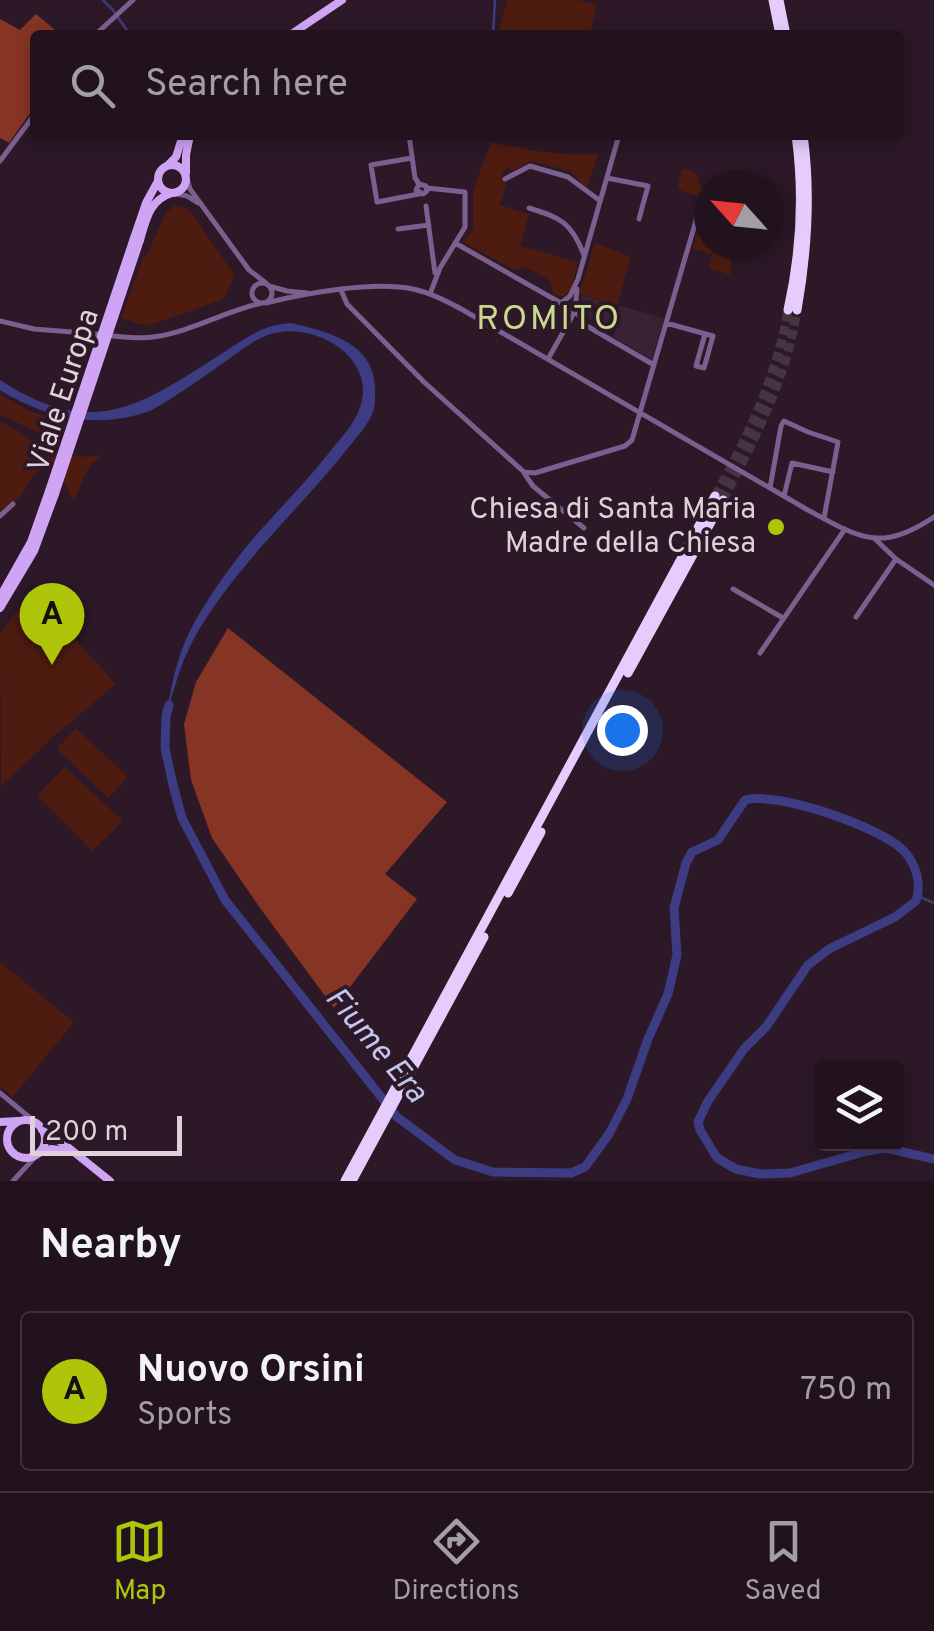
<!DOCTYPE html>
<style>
:root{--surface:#21121d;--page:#291b26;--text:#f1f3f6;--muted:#a29ea4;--line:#3e323b;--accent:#aec50a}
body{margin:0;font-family:Overpass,sans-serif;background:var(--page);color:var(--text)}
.controls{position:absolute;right:30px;bottom:30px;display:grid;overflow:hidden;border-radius:10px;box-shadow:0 5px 15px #0003}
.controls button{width:90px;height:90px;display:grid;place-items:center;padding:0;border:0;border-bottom:2px solid var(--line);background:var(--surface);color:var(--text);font:50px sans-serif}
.compass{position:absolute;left:694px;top:170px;width:90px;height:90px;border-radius:50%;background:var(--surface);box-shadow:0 5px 15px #0003;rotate:297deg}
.scale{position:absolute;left:30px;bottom:25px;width:152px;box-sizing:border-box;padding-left:10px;border:5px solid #dfd1da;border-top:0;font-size:28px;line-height:35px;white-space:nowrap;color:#dfd1da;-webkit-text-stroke:8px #2c1827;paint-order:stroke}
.you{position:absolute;left:622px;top:730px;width:35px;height:35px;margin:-25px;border:8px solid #fff;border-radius:50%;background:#1a73e8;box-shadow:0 0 0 15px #1a73e833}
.badge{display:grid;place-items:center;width:65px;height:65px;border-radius:50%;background:var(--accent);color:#111;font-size:32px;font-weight:700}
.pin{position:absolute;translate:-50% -82px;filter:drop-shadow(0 2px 5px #0008)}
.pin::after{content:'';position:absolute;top:52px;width:35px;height:30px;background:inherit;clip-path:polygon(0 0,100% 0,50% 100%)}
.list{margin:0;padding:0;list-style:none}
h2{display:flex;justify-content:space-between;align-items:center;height:130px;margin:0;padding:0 40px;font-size:42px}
h2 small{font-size:32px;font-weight:400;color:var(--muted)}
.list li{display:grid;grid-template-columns:65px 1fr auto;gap:30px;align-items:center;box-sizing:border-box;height:160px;margin:0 20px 20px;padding:0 20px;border:2px solid var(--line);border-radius:10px}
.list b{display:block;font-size:38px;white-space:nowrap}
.list p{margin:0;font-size:32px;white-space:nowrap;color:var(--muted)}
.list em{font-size:32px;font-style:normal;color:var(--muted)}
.icon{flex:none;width:55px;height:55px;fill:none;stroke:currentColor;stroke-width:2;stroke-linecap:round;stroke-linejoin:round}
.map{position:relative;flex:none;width:934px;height:1181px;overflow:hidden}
.search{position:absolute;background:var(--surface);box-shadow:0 5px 15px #0003;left:30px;right:30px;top:30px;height:110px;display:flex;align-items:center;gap:25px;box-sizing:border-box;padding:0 35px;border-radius:10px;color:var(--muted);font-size:38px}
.sheet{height:310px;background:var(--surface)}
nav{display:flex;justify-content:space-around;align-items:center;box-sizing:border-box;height:140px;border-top:2px solid var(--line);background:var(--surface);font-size:28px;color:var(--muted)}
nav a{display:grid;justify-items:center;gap:5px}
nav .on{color:var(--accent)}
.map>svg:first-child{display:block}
.built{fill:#3a2133}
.green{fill:#4e1b10}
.forest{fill:#863423}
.water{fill:#3d3b82}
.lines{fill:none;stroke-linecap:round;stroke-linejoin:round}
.stream{stroke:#3d3b82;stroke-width:2.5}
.river{stroke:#3d3b82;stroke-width:9}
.highway-tunnel{stroke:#473442;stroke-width:9;stroke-dasharray:9 4.5;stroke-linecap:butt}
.minor{stroke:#7a5f8f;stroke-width:5}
.major{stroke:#d0a4f4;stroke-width:8}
.highway{stroke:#e6ccfc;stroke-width:9}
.major-bridge{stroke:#d0a4f4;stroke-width:8}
.poi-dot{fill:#aec50a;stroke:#2c1827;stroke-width:4}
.labels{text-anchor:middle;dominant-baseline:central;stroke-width:8;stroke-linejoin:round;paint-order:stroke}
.street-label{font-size:30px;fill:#dfd1da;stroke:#2c1827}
.poi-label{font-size:30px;fill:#dfd1da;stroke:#2c1827;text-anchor:end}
.water-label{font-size:32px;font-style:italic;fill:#c2c5ef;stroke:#2c1827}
.quarter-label{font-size:35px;letter-spacing:2.5px;fill:#c9d88c;stroke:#2c1827}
</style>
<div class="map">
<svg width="934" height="1181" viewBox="0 0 934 1181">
<rect width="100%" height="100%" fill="#2c1827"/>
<path class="built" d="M580 295 664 318 652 360 613 337 616 329 614 325 601 327 596 325 583 311Z"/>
<path class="green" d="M507 0H578L597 5 590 35H498Z
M491 141C527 151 561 156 598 154L587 188 570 171 530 161 513 171 508 168 503 171 502 177 506 185 500 205 529 214 520 246 578 262 571 290 564 296 554 295 549 280 526 267 514 270 463 242 473 230V190Z
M682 168 696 173 703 193H709V245H719L720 250 732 253 730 275 709 268 712 255 692 248 701 222 703 198 677 189Z
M176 205 186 208 192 213 233 273 234 276 224 299 151 325 139 324 121 318 143 258 148 253 166 212Z
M595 243 631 257 617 305 579 294Z
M0 394 27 410 65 423 62 436 38 432 0 415Z
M0 421C42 444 51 462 103 455 84 466 83 483 74 501L58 472 45 468 34 474 21 496 0 512Z
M30 597 37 598 116 684 53 737 1 787 0 634 21 605Z
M76 728 128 777 108 798 57 749Z
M65 767 123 821 92 851 37 795Z
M0 962 74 1022 13 1097 0 1087Z"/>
<path class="forest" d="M36 14 61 35H35V106L9 143 0 138V19L20 30Z
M228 628 447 802 385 874 417 899 334 1008 260 908 212 838 191 780 184 724 196 682Z"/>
<path class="water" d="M291 323C330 332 378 344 375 394 375 399 375 404 374 409 369 425 354 440 344 453 307 499 264 540 229 586 214 606 198 628 188 651 178 671 173 695 166 716 171 689 176 660 188 635 202 605 235 559 257 534 281 507 306 482 328 454 339 440 353 426 359 410 380 358 313 319 268 335 254 340 242 350 229 359 204 376 179 395 152 410 102 430 46 419 0 390V380C92 440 139 407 221 354 245 339 261 325 291 323Z"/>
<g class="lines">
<path class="stream" d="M103 0 113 10 130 35
M493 35 495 0
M516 135V137
M918 896 934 903"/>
<path class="river" d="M169 705 166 716 165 748 173 785 182 818 225 900 397 1117 455 1160 493 1172 571 1173 585 1167 609 1134 627 1099 648 1039 668 994 677 955 674 908 686 863 692 852 718 840 745 800C777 791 881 827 904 851 916 864 922 884 916 901L895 917 829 949 808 965 766 1027 744 1049 708 1101 698 1122 700 1130 717 1158 736 1169 760 1174 790 1173 867 1151 886 1148 934 1159"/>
<path class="highway-tunnel" d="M715 496C748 437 777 376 788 310
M723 500C754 441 787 377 797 310"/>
<path class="minor" d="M95 35 133 0
M409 135 415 178 419 184 416 190 423 194 427 191 426 186 419 184
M412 158 371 165 377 202 419 194
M0 161 35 114
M607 178 648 186 639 219
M187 179 190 189 249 270 266 283
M505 179 530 166 568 177 599 200
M427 188 465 192V227L440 268 430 294
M173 193 187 196 198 203
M426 206 435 273
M529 208C561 218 571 222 584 255
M398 229 429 225
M455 243 575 311 587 326 654 365
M252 293a10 10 0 1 1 20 0a10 10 0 1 1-20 0Z
M269 286 287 291 307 293
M341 290 347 304 424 382 524 472 535 473 625 446 632 440 697 217
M266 303C305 293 374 281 413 289 431 293 447 301 463 310L806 509C860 538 879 553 934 517
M561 303 570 296 578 279 619 135
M0 321 34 329 97 334
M666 323 713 336 704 368 696 366 705 334
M113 336C126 337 140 339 153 337 191 332 225 311 262 303
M548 359 575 311 577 289
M524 473 533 486 584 528
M770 488 781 426 784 421 808 432 838 442 824 518
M784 496 792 463 833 472
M0 516 13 504
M875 539 896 559 934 585
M733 589 783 618
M856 617 896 559
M760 653 845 529
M0 1093 29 1117
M13 1181 37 1155"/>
<path class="major" d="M290 35 342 0
M158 179a14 14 0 1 1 28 0a14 14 0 1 1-28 0Z
M168 165 176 157 183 135
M186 173V155L190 135
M134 238 146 203 158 181
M140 240C146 220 149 200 172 193
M0 597 31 542 49 491
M0 608 34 551 55 494
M7 1139a19 19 0 1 1 38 0a19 19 0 1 1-38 0Z
M0 1122 18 1121
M42 1130 64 1144 110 1181
M39 1153 51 1149 69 1151"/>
<path class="highway" d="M773 0 780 35
M779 0 786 35
M788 310C801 252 804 193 796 135
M797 310C807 253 811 192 803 135
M628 673 723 500
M508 893 541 832
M345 1181 715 496
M352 1181 484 937"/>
<path class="major-bridge" d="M49 491 134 238
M55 494 140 240"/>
</g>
<circle class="poi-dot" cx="776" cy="527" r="10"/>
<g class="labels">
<g class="street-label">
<text transform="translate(65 391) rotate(-72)">Viale Europa</text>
</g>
<g class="poi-label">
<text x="756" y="510">Chiesa di Santa Maria<tspan x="756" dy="34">Madre della Chiesa</tspan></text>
</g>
<g class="water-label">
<text transform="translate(375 1046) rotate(50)">Fiume Era</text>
</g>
<g class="quarter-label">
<text x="549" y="320">ROMITO</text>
</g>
</g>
</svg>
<div class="controls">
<button><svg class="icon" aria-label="layers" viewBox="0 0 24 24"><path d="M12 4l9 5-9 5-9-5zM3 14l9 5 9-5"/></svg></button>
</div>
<svg class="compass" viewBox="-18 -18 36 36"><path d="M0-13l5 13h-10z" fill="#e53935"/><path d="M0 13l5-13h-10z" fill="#a29ea4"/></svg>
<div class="scale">200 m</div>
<div class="you"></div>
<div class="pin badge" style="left:52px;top:665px">A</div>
<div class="search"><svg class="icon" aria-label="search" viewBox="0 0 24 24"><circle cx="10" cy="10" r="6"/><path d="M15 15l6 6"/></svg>Search here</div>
</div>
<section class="sheet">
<h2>Nearby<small></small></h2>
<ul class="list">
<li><span class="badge">A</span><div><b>Nuovo Orsini</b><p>Sports</p></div><em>750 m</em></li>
</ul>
</section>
<nav>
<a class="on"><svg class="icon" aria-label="map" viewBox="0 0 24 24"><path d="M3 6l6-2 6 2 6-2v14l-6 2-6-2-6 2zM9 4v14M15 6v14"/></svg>Map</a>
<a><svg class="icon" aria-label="directions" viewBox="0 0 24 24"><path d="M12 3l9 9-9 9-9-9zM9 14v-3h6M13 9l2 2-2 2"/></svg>Directions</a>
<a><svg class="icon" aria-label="saved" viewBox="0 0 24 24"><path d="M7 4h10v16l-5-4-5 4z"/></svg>Saved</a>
</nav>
